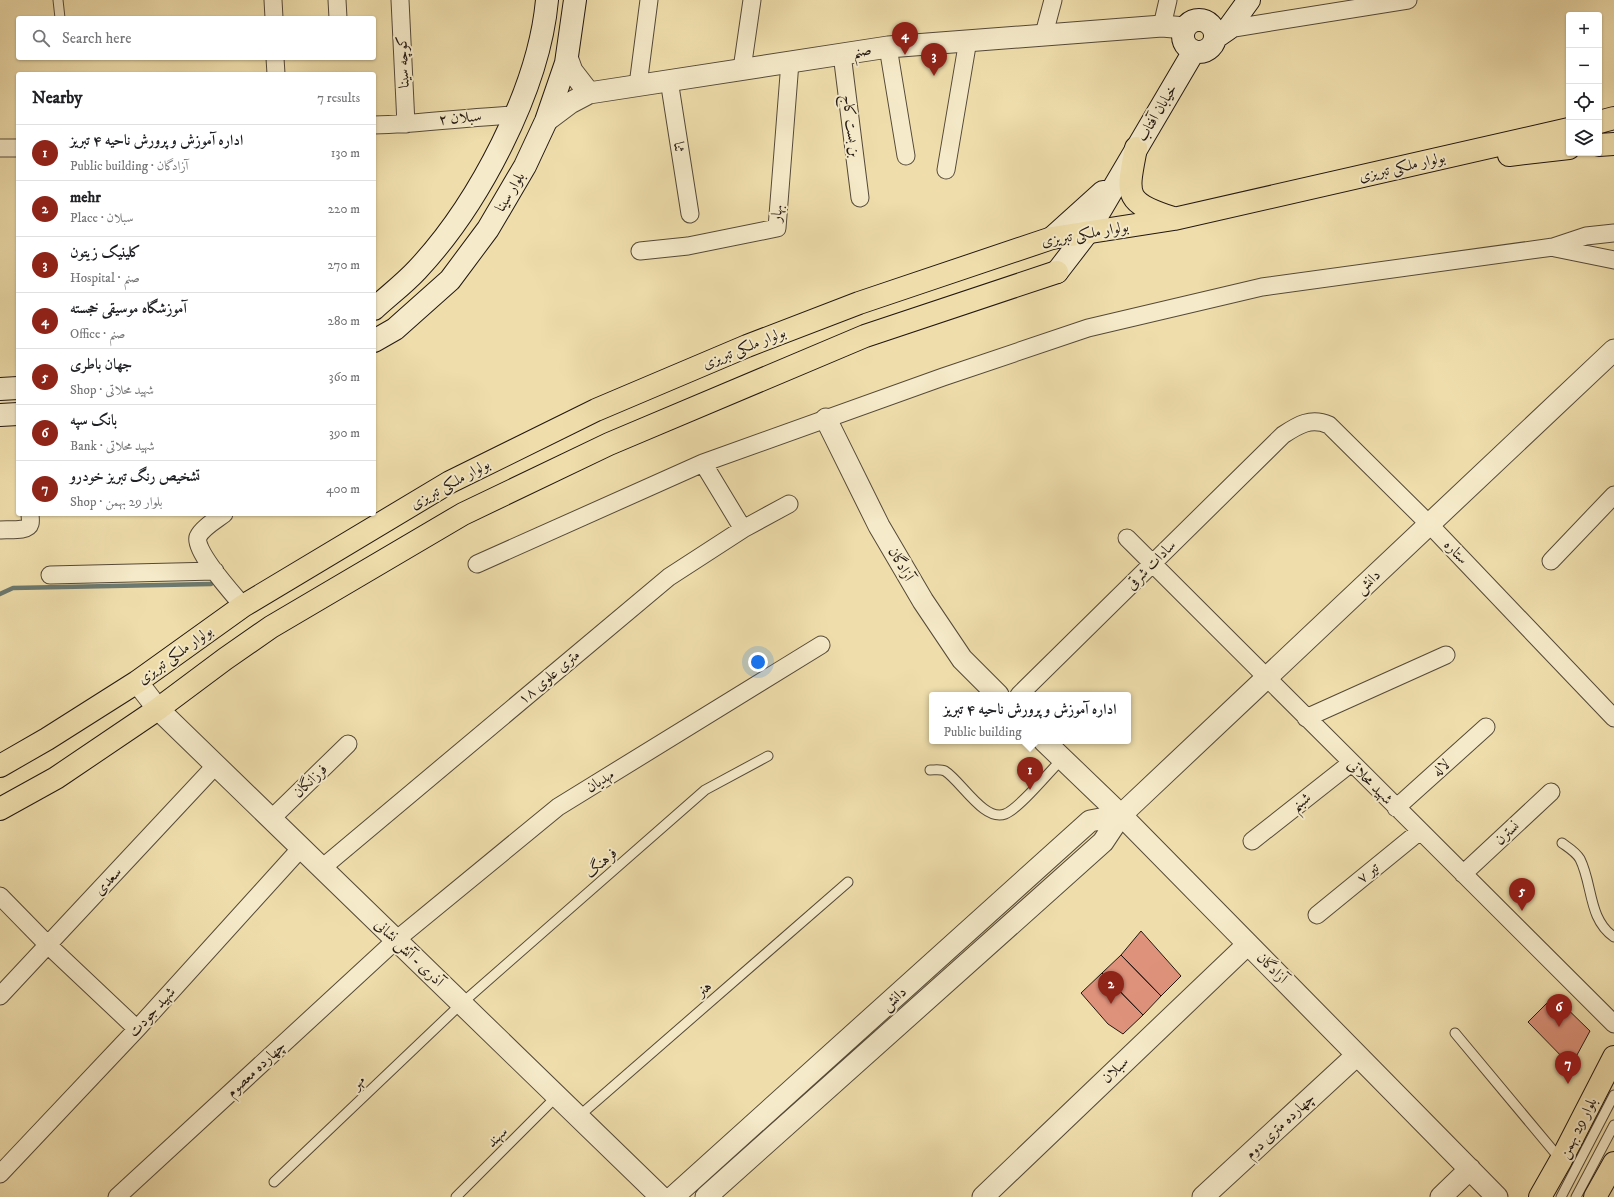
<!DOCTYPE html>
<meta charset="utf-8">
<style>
:root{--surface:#fff;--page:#f2f2f2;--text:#202124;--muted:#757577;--line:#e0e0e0;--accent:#8f2418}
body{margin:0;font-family:"IM FELL DW Pica",Amiri,serif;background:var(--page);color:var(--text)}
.controls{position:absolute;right:12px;top:12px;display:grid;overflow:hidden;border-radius:4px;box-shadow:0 1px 3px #0004}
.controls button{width:36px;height:36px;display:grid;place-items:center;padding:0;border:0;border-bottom:1px solid var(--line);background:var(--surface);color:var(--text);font:20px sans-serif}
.you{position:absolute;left:758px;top:662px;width:14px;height:14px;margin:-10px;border:3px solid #fff;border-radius:50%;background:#1a73e8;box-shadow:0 0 0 6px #1a73e833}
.badge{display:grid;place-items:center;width:26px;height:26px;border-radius:50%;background:var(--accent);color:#fff;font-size:13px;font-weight:700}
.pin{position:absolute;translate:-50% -33px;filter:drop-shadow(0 1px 2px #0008)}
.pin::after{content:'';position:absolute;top:21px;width:14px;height:12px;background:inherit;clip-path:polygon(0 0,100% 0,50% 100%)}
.popup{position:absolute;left:929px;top:692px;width:202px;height:52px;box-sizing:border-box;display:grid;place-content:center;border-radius:4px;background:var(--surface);filter:drop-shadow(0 1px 3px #0005);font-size:13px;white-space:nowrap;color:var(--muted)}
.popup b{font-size:15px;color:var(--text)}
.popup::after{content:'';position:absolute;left:50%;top:100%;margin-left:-8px;border:8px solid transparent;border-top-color:var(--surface)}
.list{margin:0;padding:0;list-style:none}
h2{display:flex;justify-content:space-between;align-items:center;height:52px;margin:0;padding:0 16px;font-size:17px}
h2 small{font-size:13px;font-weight:400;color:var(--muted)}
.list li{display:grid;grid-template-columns:26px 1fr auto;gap:12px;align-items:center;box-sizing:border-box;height:56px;padding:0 16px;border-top:1px solid var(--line)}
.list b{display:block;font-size:15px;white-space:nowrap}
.list p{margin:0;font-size:13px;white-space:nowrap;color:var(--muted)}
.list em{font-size:13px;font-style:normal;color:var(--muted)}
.icon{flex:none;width:22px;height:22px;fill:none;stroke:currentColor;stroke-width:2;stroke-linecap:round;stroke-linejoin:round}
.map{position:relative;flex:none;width:1614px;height:1197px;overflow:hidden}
.search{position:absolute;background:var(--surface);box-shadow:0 1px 3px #0004;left:16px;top:16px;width:360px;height:44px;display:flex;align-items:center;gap:10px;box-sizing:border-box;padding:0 14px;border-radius:4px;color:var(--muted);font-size:15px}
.panel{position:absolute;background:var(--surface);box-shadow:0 1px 3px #0004;left:16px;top:72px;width:360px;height:444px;border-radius:4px}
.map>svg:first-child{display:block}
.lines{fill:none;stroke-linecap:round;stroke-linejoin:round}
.stream{stroke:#6b7970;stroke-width:4.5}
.building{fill:#df927b;stroke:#221711}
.service-casing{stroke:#554938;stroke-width:11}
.minor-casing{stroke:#554938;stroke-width:19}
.tertiary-casing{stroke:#554938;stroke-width:23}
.secondary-casing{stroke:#221711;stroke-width:24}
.primary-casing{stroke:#221711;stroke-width:24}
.service{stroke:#f5eac9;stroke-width:9}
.minor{stroke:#f5eac9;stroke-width:17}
.tertiary{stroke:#f5eac9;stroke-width:21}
.secondary{stroke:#f5eac9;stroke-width:22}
.primary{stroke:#efdeac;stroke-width:22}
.labels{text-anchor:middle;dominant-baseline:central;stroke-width:4;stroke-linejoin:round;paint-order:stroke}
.street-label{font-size:15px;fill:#221711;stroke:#f5eac9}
</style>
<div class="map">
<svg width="1614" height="1197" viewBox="0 0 1614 1197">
<rect width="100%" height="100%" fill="#efdeac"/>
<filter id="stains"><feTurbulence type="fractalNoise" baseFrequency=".005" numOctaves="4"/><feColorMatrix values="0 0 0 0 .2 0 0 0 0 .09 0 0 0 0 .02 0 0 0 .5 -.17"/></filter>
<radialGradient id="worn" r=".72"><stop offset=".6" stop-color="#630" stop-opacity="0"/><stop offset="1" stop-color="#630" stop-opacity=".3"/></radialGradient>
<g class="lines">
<path class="stream" d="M0 594 13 588 211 584"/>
</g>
<path class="building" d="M1141 931 1181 976 1161 996 1121 955Z
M1121 955 1161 996 1143 1015 1102 973Z
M1102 973 1143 1015 1123 1034 1108 1024 1081 993Z
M1554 996 1590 1031 1571 1066 1528 1022Z"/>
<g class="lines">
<defs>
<path id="service" d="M58 0 60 18
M930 770C935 770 941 769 945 771 961 781 984 822 1005 814 1019 809 1050 771 1062 759
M1562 843C1569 848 1576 852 1580 859 1593 885 1588 919 1614 937
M1455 1033 1561 1160
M578 1117 848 882
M274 1182 461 1004 705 790 768 756
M456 1197 557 1096
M1561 1197 1614 1095
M1576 1197 1614 1125"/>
<path id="minor" d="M273 0 274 18
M337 0 338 18
M400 0 406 124
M1162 26 1168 0
M1228 29 1408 0
M1044 34 1053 0
M888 47 906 156
M842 54 860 198
M275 58 276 74
M742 69 752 0
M669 80 690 214
M638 85 649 0
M374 125C421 124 468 117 515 115
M0 148H18
M946 170 968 40
M1555 248 1614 260
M640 251 688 246 777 228 790 62
M703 463 743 529
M224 514C216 520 202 528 198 537 193 550 234 595 243 606
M0 530C7 529 28 532 30 524 31 521 30 517 30 514
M1127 538 1614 1024
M1551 561 1614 495
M477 564 703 463 943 377 1088 328 1262 287 1553 247 1586 236 1614 233
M50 575 215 571
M1019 695 1283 435C1298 425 1311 417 1329 425L1429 524 1614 718
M1306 718 1446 655
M1396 808 1486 727
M271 819 348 744
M1252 841 1351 763
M322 868 669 577 743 529 789 504
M1463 874 1551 792
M0 896 48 945 137 1029
M1317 915 1420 831
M0 996 216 765
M0 1174 137 1029 301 848
M117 1197 396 940 558 807 821 645"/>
<path id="tertiary" d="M567 57 572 71 589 93
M546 121 570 103 589 93 888 47 1162 26 1185 28
M826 419 879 526 923 601 962 659 998 695
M137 682 158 709 661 1197
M1044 741 1121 815 1497 1197
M673 1197 1090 821 1121 815
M706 1197 1103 842 1121 815 1614 350
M983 1197 1248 944
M1203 1197 1357 1055
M1441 1197 1470 1169"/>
<path id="secondary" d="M1183 36a16 16 0 1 1 32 0a16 16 0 1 1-32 0Z
M1215 38 1228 29 1249 0
M1052 238 1103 192
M1057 272 1087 233 1194 51
M374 309C388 296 404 284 417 270 478 205 539 90 547 0
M374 341 395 329 450 280 488 229 525 166 546 121 566 63 575 0
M0 389 18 388
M0 415 18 414"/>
<path id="primary" d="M1599 122 1614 118
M1599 145 1614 144
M1136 148C1127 195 1123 202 1173 218
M1509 155 1569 148
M0 766 47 739 137 682 243 606 450 482 596 410 747 346 859 303 1052 238 1174 219 1569 129
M0 809 56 778 158 709 225 659 271 627 463 514 609 444 865 336 1057 272
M1540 1197 1561 1160 1614 1057
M1595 1197 1614 1163"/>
</defs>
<use href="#service" class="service-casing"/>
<use href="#minor" class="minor-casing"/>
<use href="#tertiary" class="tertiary-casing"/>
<use href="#secondary" class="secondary-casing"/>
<use href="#primary" class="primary-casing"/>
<use href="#service" class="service"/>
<use href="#minor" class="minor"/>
<use href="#tertiary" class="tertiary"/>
<use href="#secondary" class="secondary"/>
<use href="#primary" class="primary"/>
</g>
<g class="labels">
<g class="street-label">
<text transform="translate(862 51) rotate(-9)">صنم</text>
<text transform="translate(403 62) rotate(-93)">کوچه سینا</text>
<text transform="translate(1157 113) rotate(-59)">خیابان آفتاب</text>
<text transform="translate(460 118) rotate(-5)">سبلان ۲</text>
<text transform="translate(851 126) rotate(83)">بن بست کاج</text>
<text transform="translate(679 147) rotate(81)">ثنا</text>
<text transform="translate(1402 167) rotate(-13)">بولوار ملکی تبریزی</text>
<text transform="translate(510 192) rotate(-59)">بلوار سینا</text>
<text transform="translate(777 213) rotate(-82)">بهار</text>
<text transform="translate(1085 234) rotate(-10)">بولوار ملکی تبریزی</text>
<text transform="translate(744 348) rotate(-22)">بولوار ملکی تبریزی</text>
<text transform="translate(450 484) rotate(-29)">بولوار ملکی تبریزی</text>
<text transform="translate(1456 552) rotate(46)">ستاره</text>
<text transform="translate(901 564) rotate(60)">آزادگان</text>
<text transform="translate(1151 565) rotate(-45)">سادات شرقی</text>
<text transform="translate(1368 582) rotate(-43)">دانش</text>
<text transform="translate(175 655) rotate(-36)">بولوار ملکی تبریزی</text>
<text transform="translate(549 677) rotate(-40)">۱۸ متری علوی</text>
<text transform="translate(1441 768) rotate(-42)">لاله</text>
<text transform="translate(310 781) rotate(-44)">فرزانگان</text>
<text transform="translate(600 781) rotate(-32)">مهدیان</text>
<text transform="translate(1370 782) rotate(45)">شهید محلاتی</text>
<text transform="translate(1301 802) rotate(-38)">شبنم</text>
<text transform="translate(1507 833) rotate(-43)">نسترن</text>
<text transform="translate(601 863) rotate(-41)">فرهنگ</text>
<text transform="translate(1368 873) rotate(-39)">۷ تیر</text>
<text transform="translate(108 881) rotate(-47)">سعدی</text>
<text transform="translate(409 953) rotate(44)">آذرى - آتش نشانى</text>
<text transform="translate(1272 968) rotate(45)">آزادگان</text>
<text transform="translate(704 989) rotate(-41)">هنر</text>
<text transform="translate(894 999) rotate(-42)">دانش</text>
<text transform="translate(152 1012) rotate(-48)">شهید جودت</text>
<text transform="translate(256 1069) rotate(-43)">چهارده معصوم</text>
<text transform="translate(1115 1070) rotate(-44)">سبلان</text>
<text transform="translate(358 1082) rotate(-44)">مهر</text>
<text transform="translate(1280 1126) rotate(-43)">چهارده متری دوم</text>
<text transform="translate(1578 1128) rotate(-63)">بلوار 29 بهمن</text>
<text transform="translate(497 1137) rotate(-45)">سهند</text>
</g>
</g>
<rect width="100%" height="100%" filter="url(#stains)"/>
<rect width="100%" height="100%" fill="url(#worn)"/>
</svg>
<div class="controls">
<button>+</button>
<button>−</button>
<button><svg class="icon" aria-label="locate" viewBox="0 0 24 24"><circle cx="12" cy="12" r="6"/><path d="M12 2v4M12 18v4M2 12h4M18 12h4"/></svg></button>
<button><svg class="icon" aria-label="layers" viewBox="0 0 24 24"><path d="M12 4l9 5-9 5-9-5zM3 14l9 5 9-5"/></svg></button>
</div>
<div class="you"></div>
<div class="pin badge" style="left:1030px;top:790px">1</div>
<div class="popup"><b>اداره آموزش و پرورش ناحیه ۴ تبریز</b>Public building</div>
<div class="pin badge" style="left:1111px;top:1004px">2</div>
<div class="pin badge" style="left:934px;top:76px">3</div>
<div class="pin badge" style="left:905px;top:55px">4</div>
<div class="pin badge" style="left:1522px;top:911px">5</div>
<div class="pin badge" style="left:1559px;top:1027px">6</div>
<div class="pin badge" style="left:1568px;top:1084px">7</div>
<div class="search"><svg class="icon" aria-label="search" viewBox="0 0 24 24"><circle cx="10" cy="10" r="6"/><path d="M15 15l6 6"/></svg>Search here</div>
<section class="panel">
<h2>Nearby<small>7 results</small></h2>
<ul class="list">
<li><span class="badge">1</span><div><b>اداره آموزش و پرورش ناحیه ۴ تبریز</b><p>Public building · آزادگان</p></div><em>130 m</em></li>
<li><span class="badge">2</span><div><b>mehr</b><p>Place · سبلان</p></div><em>220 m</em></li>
<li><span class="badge">3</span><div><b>کلینیک زیتون</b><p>Hospital · صنم</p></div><em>270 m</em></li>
<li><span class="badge">4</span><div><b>آموزشگاه موسیقی خجسته</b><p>Office · صنم</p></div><em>280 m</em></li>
<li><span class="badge">5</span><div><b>جهان باطری</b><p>Shop · شهید محلاتی</p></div><em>360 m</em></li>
<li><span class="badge">6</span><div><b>بانک سپه</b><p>Bank · شهید محلاتی</p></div><em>390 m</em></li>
<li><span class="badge">7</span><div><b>تشخیص رنگ تبریز خودرو</b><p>Shop · بلوار 29 بهمن</p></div><em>400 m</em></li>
</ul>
</section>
</div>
